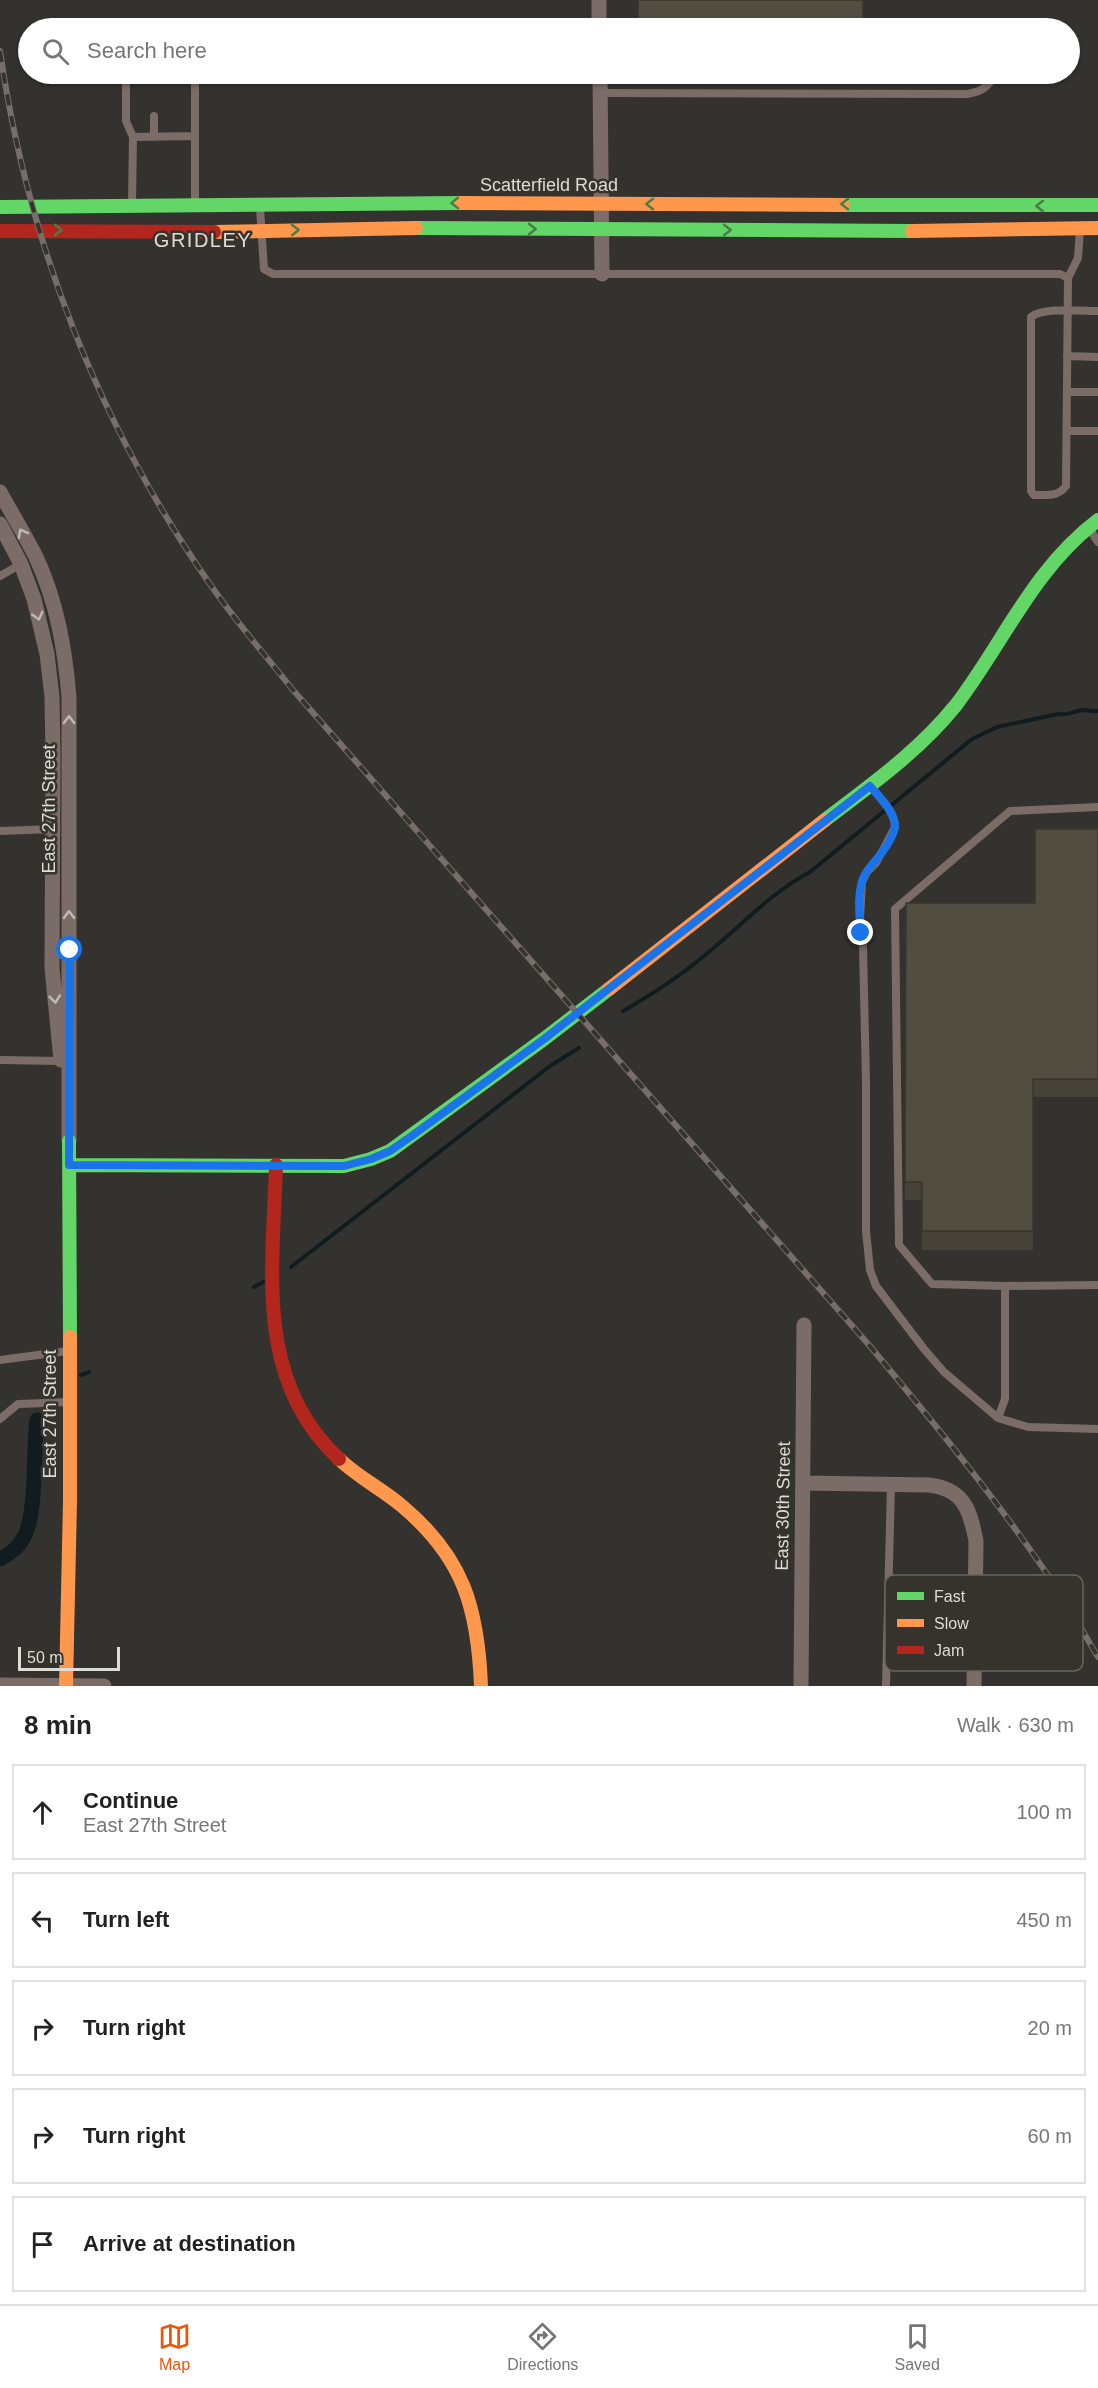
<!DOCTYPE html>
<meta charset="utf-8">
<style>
:root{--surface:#fff;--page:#f6f6f6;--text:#222;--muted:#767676;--line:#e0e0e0;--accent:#ea580c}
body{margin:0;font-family:Arial,sans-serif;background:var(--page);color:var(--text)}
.scale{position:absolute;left:18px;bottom:15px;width:102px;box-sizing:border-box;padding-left:6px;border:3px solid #dddcd7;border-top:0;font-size:16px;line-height:21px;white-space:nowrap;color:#dddcd7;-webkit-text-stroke:4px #36332c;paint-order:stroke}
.stop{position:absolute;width:18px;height:18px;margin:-14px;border:4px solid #1a73e8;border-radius:50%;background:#fff}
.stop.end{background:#1a73e8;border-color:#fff;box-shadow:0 2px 6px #0008}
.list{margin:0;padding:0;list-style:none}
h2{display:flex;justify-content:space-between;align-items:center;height:78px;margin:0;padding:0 24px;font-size:26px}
h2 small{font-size:20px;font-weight:400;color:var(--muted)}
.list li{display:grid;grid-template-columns:39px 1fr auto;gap:18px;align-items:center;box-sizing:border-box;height:96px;margin:0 12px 12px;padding:0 12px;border:2px solid var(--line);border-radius:0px}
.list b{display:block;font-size:22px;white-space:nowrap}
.list p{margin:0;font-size:20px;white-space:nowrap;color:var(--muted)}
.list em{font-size:20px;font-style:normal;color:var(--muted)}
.icon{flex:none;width:33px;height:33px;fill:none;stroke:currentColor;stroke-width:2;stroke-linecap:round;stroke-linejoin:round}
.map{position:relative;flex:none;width:1098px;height:1686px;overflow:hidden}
.search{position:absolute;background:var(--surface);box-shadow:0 2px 4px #0004;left:18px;right:18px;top:18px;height:66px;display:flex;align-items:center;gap:15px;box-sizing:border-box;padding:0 21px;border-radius:33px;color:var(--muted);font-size:22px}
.sheet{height:618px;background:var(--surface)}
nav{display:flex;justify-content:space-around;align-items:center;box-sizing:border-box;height:84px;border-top:2px solid var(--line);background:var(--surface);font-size:16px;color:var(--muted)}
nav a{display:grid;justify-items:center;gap:3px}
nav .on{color:var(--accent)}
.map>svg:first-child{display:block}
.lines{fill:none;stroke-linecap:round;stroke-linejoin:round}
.stream{stroke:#101c1f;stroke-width:4}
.canal{stroke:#101c1f;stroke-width:15}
.lane{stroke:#7c6c68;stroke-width:8}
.street{stroke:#7c6c68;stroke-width:15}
.fast{stroke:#63d668;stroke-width:14}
.slow{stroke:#ff974d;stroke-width:14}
.jam{stroke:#b3261e;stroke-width:14}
.rail-casing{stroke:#776e6b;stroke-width:6}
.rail{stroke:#36332c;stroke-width:4;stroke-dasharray:11;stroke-linecap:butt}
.wall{fill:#474238}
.building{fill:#524d41;stroke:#39362e;stroke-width:1.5}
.oneway{stroke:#4a7c47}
.oneway2{stroke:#c0bab6}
.route{stroke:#1a73e8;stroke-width:8}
.labels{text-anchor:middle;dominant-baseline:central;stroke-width:5;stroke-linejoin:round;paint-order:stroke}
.street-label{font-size:18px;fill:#dddcd7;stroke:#36332c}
.neighbourhood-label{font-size:20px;letter-spacing:1.5px;fill:#dddcd7;stroke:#36332c}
.key{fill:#36332c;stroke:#68665f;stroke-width:1.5}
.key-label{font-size:16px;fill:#dddcd7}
</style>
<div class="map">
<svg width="1098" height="1686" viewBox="0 0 1098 1686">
<rect width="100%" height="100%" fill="#34322e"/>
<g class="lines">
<path class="stream" d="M623 1011C651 995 679 977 704 956 739 928 770 893 810 872L972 739 997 727 1058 714C1068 716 1073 711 1083 710 1089 710 1092 712 1098 711
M291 1267 550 1066 579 1048
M254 1287 263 1282
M81 1375 89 1372"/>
<path class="canal" d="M0 1559C10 1554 19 1547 24 1537 37 1514 33 1450 37 1420"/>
<path class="lane" d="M126 74V121L133 137 132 203
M153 74V78
M600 93 967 94C978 92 984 90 991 81
M154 116V137
M133 137 195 136
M195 203V74
M260 208 264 269 273 274H1060L1068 278
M1080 229 1078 258 1068 278 1066 486C1058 497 1047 495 1034 495L1031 491V317C1042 307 1082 311 1098 311
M1067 356 1098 357
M1067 392H1098
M1067 431H1098
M1089 528 1098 542
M0 576 23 563
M871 787C880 798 895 812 895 827L876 863 867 872 862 882 860 918 863 947 866 1083V1231L870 1270 876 1286 924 1349 944 1372 998 1418 1028 1427 1098 1429
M0 831 55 829
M0 1060 61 1061
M1005 1286 1098 1285
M0 1360 68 1351
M998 1418 1005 1399V1286L932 1284 899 1245 895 909 1010 811 1098 807
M0 1419 18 1404 69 1402
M886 1686 891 1484"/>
<path class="street" d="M599 0V28
M600 74 602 274
M0 492C12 514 25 535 36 557 57 602 65 649 69 697V1141
M0 524 21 564 34 599 47 654 52 697 53 756 52 968 61 1060
M803 1483 929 1485C964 1489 970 1510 976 1541L974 1686
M0 1685 104 1686
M801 1686 804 1325"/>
<path class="fast" d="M843 205H1098
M0 207 461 203
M416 228 912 231
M825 820C872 784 919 751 956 705 1004 642 1033 569 1098 520
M69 1141 70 1337
M69 1165 344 1166 371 1159 390 1151 544 1039 609 989"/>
<path class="slow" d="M461 203 843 205
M912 231 1098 228
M214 232 416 228
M609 989 825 820
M339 1459C359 1478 382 1489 402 1506 464 1558 478 1609 481 1686
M66 1686 70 1501V1337"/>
<path class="jam" d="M0 231 214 232
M276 1165C273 1270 254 1380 339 1459"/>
<defs>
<path id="rail" d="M0 51C28 245 100 427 212 587 237 623 266 656 293 690L869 1345C934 1423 999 1502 1056 1587 1071 1609 1084 1634 1098 1657"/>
</defs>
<use href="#rail" class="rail-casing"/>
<use href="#rail" class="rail"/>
</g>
<path class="wall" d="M1098 829V1097H1033V1250H922V1200H905L906 903H1035Z"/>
<path class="building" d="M638 0H863V28H638Z
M1035 829H1098V1079H1033V1231H922V1182H905L906 903H1035Z"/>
<defs><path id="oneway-chevron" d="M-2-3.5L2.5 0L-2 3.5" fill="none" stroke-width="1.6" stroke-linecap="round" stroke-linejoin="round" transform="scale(1.5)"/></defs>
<g class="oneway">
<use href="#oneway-chevron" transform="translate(455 203) rotate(179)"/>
<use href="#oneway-chevron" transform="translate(650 204) rotate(-179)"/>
<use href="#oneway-chevron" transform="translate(845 204) rotate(180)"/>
<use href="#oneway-chevron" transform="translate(1040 206) rotate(-180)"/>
<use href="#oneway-chevron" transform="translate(532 229)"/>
<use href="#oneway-chevron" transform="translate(58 230) rotate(1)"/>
<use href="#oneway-chevron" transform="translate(295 230) rotate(-1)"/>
<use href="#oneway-chevron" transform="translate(727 230)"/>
</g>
<g class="oneway2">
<use href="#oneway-chevron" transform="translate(22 533) rotate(-118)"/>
<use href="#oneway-chevron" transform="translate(38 616) rotate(75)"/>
<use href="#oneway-chevron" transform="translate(69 720) rotate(-90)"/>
<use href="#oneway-chevron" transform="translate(69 915) rotate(-91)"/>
<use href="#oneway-chevron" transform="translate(55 999) rotate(84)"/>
</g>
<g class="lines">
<path class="route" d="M70 950 69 1165 344 1166 371 1159 390 1151 413 1135 544 1039 870 786C879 797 895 811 895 827 892 843 877 858 867 871 856 886 859 915 861 933"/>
</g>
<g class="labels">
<g class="street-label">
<text x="549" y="185">Scatterfield Road</text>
<text transform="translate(49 809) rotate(-90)">East 27th Street</text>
<text transform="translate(50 1414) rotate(-90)">East 27th Street</text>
<text transform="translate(783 1506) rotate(-89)">East 30th Street</text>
</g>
<g class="neighbourhood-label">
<text x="203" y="240">GRIDLEY</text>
</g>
</g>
<rect x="885" y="1575" width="198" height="96" rx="9" class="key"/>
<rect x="897" y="1592" width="27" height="8" fill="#63d668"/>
<rect x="897" y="1619" width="27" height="8" fill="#ff974d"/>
<rect x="897" y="1646" width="27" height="8" fill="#b3261e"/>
<g class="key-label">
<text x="934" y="1602">Fast</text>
<text x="934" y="1629">Slow</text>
<text x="934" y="1656">Jam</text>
</g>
</svg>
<div class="scale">50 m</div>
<div class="stop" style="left:70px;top:950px"></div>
<div class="stop end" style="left:861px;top:933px"></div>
<div class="search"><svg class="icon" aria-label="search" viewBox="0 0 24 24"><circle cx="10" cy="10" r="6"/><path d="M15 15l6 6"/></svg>Search here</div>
</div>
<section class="sheet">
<h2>8 min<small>Walk · 630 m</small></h2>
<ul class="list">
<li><svg class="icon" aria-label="ahead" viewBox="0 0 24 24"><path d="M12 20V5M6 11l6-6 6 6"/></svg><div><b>Continue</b><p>East 27th Street</p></div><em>100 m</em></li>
<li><svg class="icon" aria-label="left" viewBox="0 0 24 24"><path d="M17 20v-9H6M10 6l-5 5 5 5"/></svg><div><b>Turn left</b></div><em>450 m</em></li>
<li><svg class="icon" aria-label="right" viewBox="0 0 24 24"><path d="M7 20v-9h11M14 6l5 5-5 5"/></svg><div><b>Turn right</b></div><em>20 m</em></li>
<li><svg class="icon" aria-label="right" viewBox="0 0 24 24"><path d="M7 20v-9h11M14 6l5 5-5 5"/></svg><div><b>Turn right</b></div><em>60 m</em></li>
<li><svg class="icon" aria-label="arrive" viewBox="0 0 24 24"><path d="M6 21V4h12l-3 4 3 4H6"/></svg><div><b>Arrive at destination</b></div></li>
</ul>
</section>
<nav>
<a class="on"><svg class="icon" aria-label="map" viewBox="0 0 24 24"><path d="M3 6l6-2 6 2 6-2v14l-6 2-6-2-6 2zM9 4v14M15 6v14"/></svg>Map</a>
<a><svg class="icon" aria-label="directions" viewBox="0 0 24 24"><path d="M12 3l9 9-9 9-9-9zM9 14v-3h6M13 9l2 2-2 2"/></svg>Directions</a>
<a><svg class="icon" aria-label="saved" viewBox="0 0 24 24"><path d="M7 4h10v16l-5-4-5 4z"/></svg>Saved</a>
</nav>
